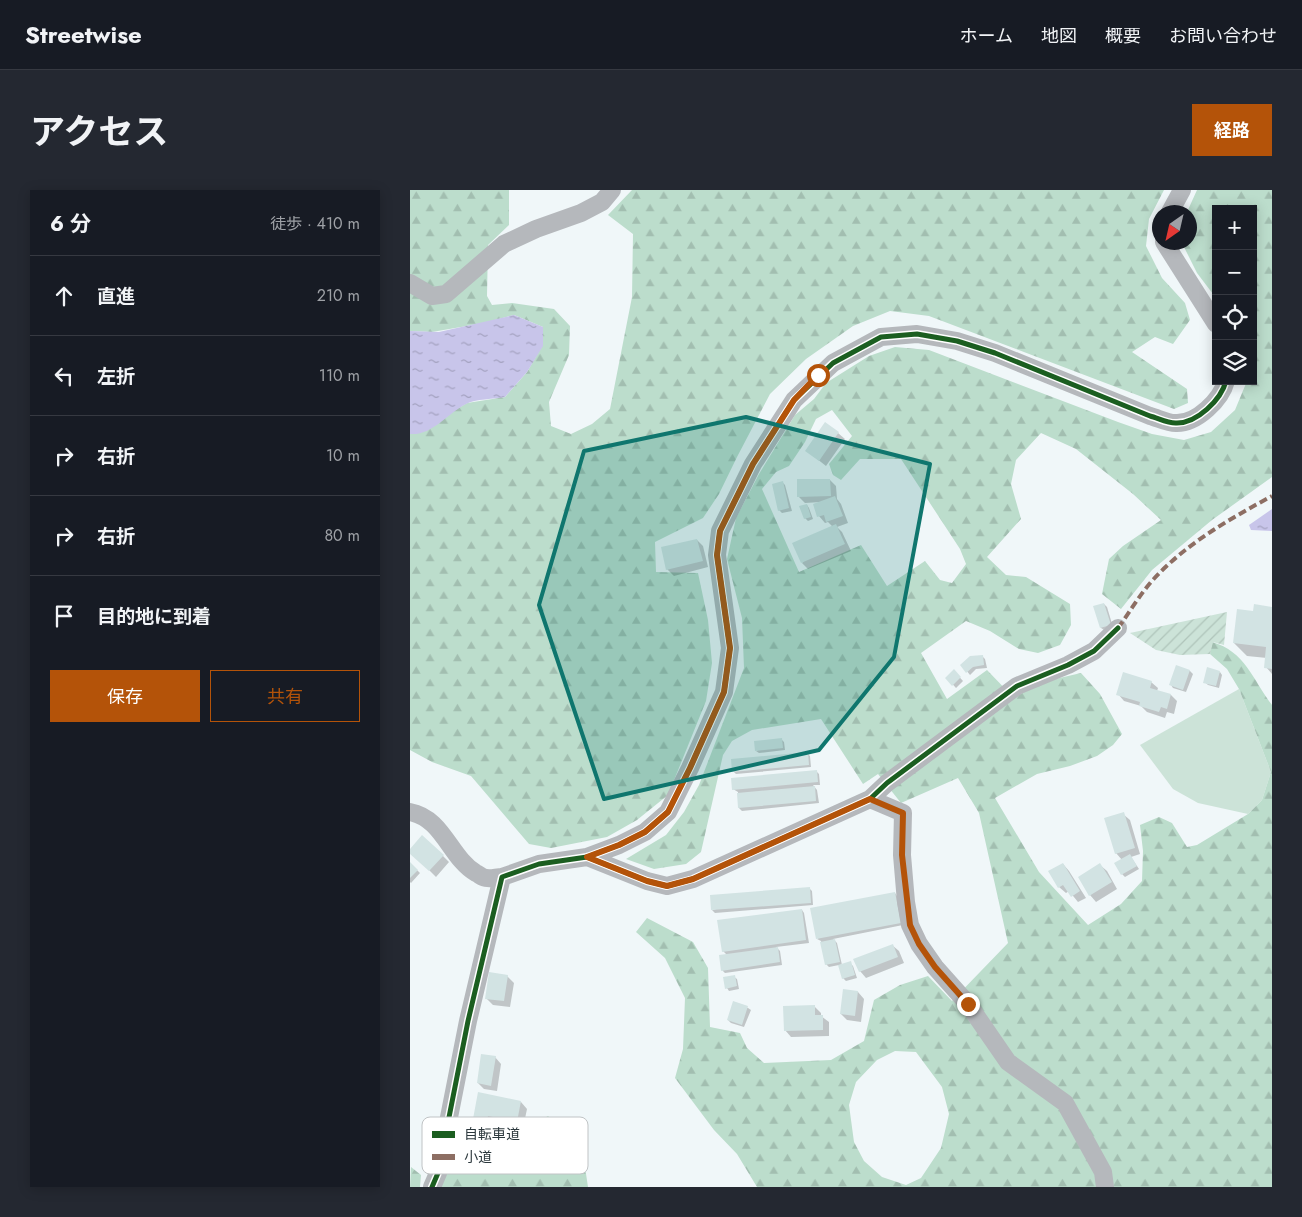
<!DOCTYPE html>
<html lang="ja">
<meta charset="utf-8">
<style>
:root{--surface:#171b24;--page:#242831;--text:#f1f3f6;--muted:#9ea1a6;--line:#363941;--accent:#b45309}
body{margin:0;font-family:Jost,"Noto Sans JP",sans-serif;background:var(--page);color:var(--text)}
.controls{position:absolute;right:15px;top:15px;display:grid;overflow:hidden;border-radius:0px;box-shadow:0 2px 12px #0003}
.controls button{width:45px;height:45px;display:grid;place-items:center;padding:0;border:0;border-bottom:1px solid var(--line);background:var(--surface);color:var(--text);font:25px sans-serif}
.compass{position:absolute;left:742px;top:15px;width:45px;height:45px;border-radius:50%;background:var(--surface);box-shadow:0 2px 12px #0003;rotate:214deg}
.stop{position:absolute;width:15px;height:15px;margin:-11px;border:4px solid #b45309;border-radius:50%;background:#fff}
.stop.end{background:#b45309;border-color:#fff;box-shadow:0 1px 5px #0008}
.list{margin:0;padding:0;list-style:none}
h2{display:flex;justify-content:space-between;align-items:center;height:65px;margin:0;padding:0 20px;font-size:21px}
h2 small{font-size:16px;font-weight:400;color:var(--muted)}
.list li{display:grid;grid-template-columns:32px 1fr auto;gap:15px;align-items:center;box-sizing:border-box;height:80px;padding:0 20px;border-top:1px solid var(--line)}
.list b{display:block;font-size:19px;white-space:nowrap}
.list em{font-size:16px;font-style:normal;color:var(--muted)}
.actions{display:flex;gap:10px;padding:15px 20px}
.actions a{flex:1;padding:11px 0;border:1px solid var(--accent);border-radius:0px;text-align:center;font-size:18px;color:var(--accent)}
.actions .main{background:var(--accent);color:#fff}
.icon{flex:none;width:28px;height:28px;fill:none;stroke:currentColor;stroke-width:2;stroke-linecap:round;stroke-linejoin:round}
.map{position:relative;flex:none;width:862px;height:997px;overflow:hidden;border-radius:0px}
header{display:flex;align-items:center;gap:30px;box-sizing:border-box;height:70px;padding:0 25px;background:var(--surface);border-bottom:1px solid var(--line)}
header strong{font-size:24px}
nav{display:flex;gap:28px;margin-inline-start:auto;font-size:18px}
.intro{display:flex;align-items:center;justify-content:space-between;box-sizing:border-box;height:120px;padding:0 30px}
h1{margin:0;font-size:35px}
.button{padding:12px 22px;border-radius:0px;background:var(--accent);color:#fff;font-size:18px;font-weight:700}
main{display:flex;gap:30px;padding:0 30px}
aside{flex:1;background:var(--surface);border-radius:0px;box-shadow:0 2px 12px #0003}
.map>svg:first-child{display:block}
.grass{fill:#cce3d8}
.forest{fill:url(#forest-firs);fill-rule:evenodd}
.garden{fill:url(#garden-furrows)}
.water{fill:url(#water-ripples)}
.shadow{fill:#0003}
.building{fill:#d2e3e3}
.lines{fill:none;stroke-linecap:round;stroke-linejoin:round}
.minor{stroke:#b5b8bc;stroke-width:18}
.quiet{stroke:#8d6e63;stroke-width:4;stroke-dasharray:8 4;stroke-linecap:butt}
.cycleway-casing{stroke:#fff;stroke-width:8}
.cycleway{stroke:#1b5e20;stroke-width:5}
.route{stroke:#b45309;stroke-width:6}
.marked{fill:#0f766e;fill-opacity:0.2;stroke:#0f766e;stroke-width:4;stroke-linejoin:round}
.key{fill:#fff;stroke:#c0c3c5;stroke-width:1}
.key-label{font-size:14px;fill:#2c383d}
</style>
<header>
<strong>Streetwise</strong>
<nav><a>ホーム</a><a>地図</a><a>概要</a><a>お問い合わせ</a></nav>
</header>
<div class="intro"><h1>アクセス</h1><a class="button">経路</a></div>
<main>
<aside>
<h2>6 分<small>徒歩 · 410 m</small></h2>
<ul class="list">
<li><svg class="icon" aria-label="ahead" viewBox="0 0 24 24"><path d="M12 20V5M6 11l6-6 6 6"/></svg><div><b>直進</b></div><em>210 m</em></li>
<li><svg class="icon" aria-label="left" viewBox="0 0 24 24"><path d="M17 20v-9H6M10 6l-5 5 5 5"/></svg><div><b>左折</b></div><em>110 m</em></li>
<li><svg class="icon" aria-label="right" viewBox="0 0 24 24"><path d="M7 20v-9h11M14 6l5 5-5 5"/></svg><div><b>右折</b></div><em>10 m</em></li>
<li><svg class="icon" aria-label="right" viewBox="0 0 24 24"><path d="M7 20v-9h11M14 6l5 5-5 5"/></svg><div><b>右折</b></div><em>80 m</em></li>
<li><svg class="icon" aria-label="arrive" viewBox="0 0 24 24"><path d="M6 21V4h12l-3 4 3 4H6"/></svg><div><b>目的地に到着</b></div></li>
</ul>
<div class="actions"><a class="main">保存</a><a>共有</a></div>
</aside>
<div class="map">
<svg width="862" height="997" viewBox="0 0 862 997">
<defs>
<pattern id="forest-firs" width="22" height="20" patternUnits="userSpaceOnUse" patternTransform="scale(1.25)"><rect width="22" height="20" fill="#bcddcc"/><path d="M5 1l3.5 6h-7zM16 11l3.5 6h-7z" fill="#a2beb0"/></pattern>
<pattern id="garden-furrows" width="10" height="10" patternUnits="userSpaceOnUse" patternTransform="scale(1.25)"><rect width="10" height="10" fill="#cce3d8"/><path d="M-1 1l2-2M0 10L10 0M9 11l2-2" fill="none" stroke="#afc4ba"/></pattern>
<pattern id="water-ripples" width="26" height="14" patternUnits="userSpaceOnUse" patternTransform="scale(1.25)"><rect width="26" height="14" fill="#c8c5ea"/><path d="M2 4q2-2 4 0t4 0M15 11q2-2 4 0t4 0" fill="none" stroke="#a3a1bf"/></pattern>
</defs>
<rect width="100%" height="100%" fill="#f0f7f9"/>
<path class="grass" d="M829 499 861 582 852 610 838 624 788 613 763 599 730 555Z"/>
<path class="forest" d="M0 0H99V35L78 55 77 106 82 115 102 113 144 119 160 136 159 165 139 212 141 236 161 244 182 234 200 219 222 107 223 44 198 25 222 0H754L739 29 736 56 752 88 775 113 780 130 763 154 745 147 722 162 777 199 778 213 764 219 519 126 480 121 443 136 396 169 360 204 327 267 309 304 293 328 245 352 246 382 288 383 298 430 302 473 296 511 258 605 227 630 197 647 141 658 119 654 61 586 22 572 0 560V244H4L57 213 95 207 117 182 132 156 133 137 104 125 74 133 22 142 0 141Z
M787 0H862V287L802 330 742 380 711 419 692 404 699 369 713 356 751 330 723 304 666 259 631 243 606 270 601 294 611 329 577 367 596 385 616 387 660 414 661 435 650 455 628 463 609 459 580 441 556 431 511 463 537 509 577 480 604 508 628 493 671 483 690 504 712 544 703 555 687 566 660 576 627 584 585 608 629 682 678 735 711 714 732 691 733 661 730 635 749 627 762 633 777 657 787 655 838 624 852 610 861 582 829 499 817 479 800 464 802 452C835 461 843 490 862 515V997H347L327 964 304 940 265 888 273 859 275 808 255 768 226 742 237 728 283 752 298 778 300 837 330 843 337 858 354 873 421 870 454 851 464 810 490 795 518 786 542 811 598 753 569 623 548 588 491 613 468 584 453 594 411 529 342 540 322 551 313 565 291 662 276 674 244 679 216 669 256 645 274 622 289 595 334 478 332 428 317 369 326 328 349 284 385 225 404 209 416 193 459 166 485 157 519 160 708 232 742 244 774 250 801 242 825 220 837 191H843V19H806V108L787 83 773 55V53L779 52V22H777ZM422 220 442 246 419 274 423 285 431 290 450 269H491L550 359 556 374 542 393 530 390 515 371 477 396 451 355 389 382 352 299 366 282 379 276 395 252 406 229ZM485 861 506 862 532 897 539 924 531 958 511 988 496 995 472 987 454 971 444 952 439 915 446 892 467 870Z
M138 926 172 957 178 997H29L49 928 59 931 68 949 93 951Z
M1 977 11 985 10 997H0Z"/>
<path class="garden" d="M817 422 814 455 803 452 800 464 770 465 746 460 720 443Z"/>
<path class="water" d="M104 125 133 137V156L117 182 95 207C85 209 65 209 56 214 38 223 22 246 0 244V141L29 142Z
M862 319V341L841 340 839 335Z"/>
<path class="shadow" d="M428 243 435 249 416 276 397 261Z
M420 290 426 296 427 309 431 314 438 333 427 337 432 342 441 361 398 379 392 373 423 337 418 332 415 333 409 326 411 312 395 313 388 306Z
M373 293 375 295 382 321 372 323 369 320Z
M397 315 399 318 403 329 398 331 395 328Z
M287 350 293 356 298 377 264 386 257 379Z
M694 414 697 417 703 437 694 440 691 438Z
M862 418V484L856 477 857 468 837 466 824 453 844 422Z
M572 466 575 469 577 478 566 479 560 485 552 475Z
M767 476 780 481 783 484 776 502 763 498 761 495Z
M544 481 553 491 546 498 537 488Z
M810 482 812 485 809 498 798 495 795 492Z
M741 492 748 498 747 501 761 505 767 511 764 524 757 522 755 528 737 522 731 516 714 511 708 504Z
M371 549 374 552 375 560 349 563 346 561Z
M397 563 400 566 401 577 326 584 323 581Z
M406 581 409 584 410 595H403L407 600 409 613 332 621 329 618 328 602 323 599Z
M713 624 720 630 730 664 721 667 729 679 715 687 712 684V670L706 663Z
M0 661 33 666 39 672 26 687Z
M0 673 10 683 1 693 0 692Z
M653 674 659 681 676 708 668 712 659 701 656 703 649 697Z
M690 675 697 681 707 699 686 712 680 705Z
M399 698 402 701 403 715 305 723 302 720Z
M485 703 487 706 493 735 423 749 427 753 432 775 440 773 443 776 447 788 436 791 433 788 429 775 419 777 416 774 411 751 407 749Z
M392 720 394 723 399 753 366 757 370 761 372 775 315 783 312 780 317 765 313 761Z
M482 755 489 761 494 773 456 788 450 781Z
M97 786 104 793 100 817 83 815 76 808Z
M324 787 327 789 329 799 319 801 317 798Z
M434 801 448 802 454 809 451 832 437 830 431 824Z
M324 813 338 818 341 820 334 837 321 833 318 830Z
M404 816 411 823V826L419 832V846L381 847 375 840Z
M85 867 91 874 87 901 74 899 68 893Z
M111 912 117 919 113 938 84 932 83 937 71 935 64 928Z"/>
<path class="building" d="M415 232 429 242 409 271 395 261Z
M387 289H420L421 306 387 307Z
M373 291 379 318 368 321 362 294Z
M425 306 433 326 416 332 414 325 407 327 403 314Z
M397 314 401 327 394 329 389 316Z
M426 334 435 354 391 373 382 353Z
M287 349 293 371 256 380 251 357Z
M694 413 701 435 690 438 683 416Z
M844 414 862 417V479L854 478 856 457 823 453 827 419 843 421Z
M573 465 574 475 563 477 556 483 550 475 560 466Z
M766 475 780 480 773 500 759 495Z
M797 477 810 481 806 496 793 493Z
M544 479 551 487 542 496 535 488Z
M713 482 742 491 740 498 761 504 757 519 751 517 749 522 729 516 730 512 706 505Z
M372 548 373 558 345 561 344 551Z
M398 562 399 575 322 582 321 569Z
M407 580 408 592 322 600 321 588Z
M405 596 406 611 328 618 327 603Z
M714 622 725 658 705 664 694 628Z
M12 645 34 665 19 681 0 664V659Z
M720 664 727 676 711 685 704 673Z
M0 672 8 680 0 688Z
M653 673 670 701 661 707 653 695 648 698 638 681Z
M690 673 702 692 679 706 668 687Z
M400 697 401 713 301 720 300 705Z
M485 702 491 733 406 749 400 718Z
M392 719 396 750 312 762 307 730Z
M425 749 430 772 415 775 410 752Z
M483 754 488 767 449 782 443 769Z
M368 757 370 772 311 781 309 765Z
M441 771 445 785 432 789 428 775Z
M79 782 98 785 94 811 75 809Z
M325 785 327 796 315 799 313 787Z
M433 799 448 801 445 826 430 824Z
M323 811 338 816 332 835 317 830Z
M405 815V825H413V840L374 841 373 816Z
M71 864 86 866 81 896 67 893Z
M68 902 111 911 107 932 78 926 77 932 63 929Z"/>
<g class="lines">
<path class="minor" d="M760 22 772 0
M754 52 806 134
M0 93 22 106 36 104 94 54 126 39 171 23 192 12 202 0
M460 609 493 623 492 665 496 712 500 735 509 754 525 777 558 814 598 872 655 913 693 982 695 997
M0 622C33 628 40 668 66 683 70 685 73 688 77 688 81 689 87 687 92 687
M177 667 237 691 257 696 283 689 460 609 477 593 607 496 658 475 684 461 708 438
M22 997 28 983 58 831 92 687 129 674 177 667 209 655 235 642 258 622 280 578 314 502 320 458 307 365 310 341 343 274 384 210 423 173 471 147 507 144 547 151 585 163 740 226C748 228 759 234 767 233 787 233 811 210 816 191"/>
<path class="quiet" d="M708 438C719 423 729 406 741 392 775 354 818 330 862 306"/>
<defs>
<path id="cycleway" d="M177 667 237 691 257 696 283 689 460 609 477 593 607 496 658 475 684 461 708 438
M22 997 28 983 58 831 92 687 129 674 177 667 209 655 235 642 258 622 280 578 314 502 320 458 307 365 310 341 343 274 384 210 423 173 471 147 507 144 547 151 585 163 740 226C748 228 759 234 767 233 787 233 811 210 816 191"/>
</defs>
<use href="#cycleway" class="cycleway-casing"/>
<use href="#cycleway" class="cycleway"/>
</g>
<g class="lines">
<path class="route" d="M408 185 384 210 343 274 310 341 307 365 320 458 314 502 280 578 258 622 235 642 209 655 177 667 237 691 257 696 283 689 460 609 493 623 492 665 500 735 509 754 525 777 558 814"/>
</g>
<path class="marked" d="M336 227 520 274 484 467 409 560 194 609 129 415 174 261Z"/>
<rect x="12" y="927" width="166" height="57" rx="8" class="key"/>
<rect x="22" y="941" width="23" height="7" fill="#1b5e20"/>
<rect x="22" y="964" width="23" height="6" fill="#8d6e63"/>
<g class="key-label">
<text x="54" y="949">自転車道</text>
<text x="54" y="972">小道</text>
</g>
</svg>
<div class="controls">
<button>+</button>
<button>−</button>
<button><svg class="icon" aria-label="locate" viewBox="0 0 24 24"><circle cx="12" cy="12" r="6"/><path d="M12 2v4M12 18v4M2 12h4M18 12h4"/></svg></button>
<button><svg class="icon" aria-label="layers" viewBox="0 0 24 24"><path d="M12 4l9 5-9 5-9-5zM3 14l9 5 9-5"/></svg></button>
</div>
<svg class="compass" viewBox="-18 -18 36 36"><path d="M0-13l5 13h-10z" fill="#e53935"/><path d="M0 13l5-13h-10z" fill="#9ea1a6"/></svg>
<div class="stop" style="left:408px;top:185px"></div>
<div class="stop end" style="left:558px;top:814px"></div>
</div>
</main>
